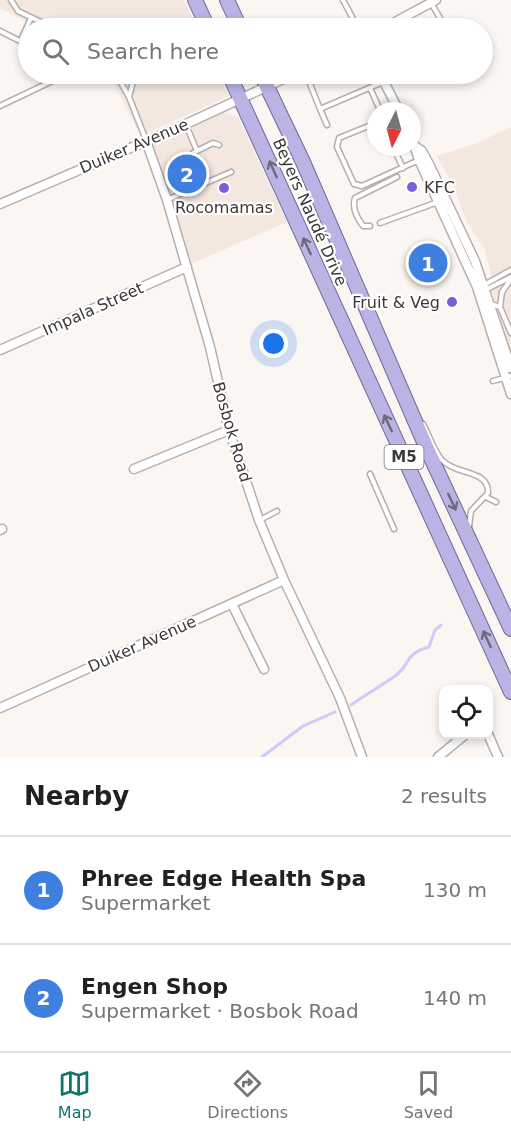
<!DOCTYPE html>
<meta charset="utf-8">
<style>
:root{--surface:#fff;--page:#f6f6f6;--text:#202124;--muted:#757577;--line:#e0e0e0;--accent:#0f766e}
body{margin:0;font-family:"DejaVu Sans",sans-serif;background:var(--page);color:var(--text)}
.controls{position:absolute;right:18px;bottom:18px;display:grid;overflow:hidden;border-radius:12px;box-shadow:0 3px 9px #0003}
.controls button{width:54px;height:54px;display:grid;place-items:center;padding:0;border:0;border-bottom:2px solid var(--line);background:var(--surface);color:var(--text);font:30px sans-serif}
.compass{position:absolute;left:367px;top:102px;width:54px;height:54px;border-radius:50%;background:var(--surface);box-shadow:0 3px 9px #0003;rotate:186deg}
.you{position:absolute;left:274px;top:344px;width:21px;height:21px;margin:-15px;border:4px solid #fff;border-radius:50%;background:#1a73e8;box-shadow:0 0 0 9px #1a73e833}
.badge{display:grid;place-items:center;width:39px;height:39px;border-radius:50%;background:var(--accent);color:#fff;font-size:20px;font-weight:700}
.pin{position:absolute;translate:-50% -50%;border:3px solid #fff;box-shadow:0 2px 6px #0006}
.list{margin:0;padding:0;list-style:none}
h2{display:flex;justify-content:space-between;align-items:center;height:78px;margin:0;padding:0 24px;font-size:26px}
h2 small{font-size:20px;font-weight:400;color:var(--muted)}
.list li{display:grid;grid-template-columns:39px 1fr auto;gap:18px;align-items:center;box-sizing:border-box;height:108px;padding:0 24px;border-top:2px solid var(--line)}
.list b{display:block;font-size:22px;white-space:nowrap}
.list p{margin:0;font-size:20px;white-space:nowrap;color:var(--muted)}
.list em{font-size:20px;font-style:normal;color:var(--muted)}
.icon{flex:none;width:33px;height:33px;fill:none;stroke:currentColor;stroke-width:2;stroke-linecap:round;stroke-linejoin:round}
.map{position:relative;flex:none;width:511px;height:757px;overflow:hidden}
.search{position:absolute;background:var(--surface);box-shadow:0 3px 9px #0003;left:18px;right:18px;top:18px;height:66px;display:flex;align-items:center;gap:15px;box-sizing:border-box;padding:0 21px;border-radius:33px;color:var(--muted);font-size:22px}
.sheet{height:294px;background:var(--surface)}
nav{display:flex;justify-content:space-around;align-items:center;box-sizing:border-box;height:84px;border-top:2px solid var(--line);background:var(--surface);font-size:16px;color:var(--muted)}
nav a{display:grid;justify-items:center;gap:3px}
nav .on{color:var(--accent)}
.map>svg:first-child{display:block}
.built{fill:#f4e7e0}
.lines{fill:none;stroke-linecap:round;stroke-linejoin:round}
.stream{stroke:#cfc9fd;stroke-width:3}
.service-casing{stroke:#b5b0ad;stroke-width:7}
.minor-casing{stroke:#b5b0ad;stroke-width:11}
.primary-casing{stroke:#70679c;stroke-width:16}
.service{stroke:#fff;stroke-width:4}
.minor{stroke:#fff;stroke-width:8}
.primary{stroke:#bab3e4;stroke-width:14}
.oneway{stroke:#6e697c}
.poi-dot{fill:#795fd9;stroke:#fff;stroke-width:2}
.labels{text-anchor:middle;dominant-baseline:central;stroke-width:4.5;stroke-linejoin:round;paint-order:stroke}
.shield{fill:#fff;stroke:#767473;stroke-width:1.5}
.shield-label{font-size:15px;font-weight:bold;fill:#3b3837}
.street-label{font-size:16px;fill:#3b3837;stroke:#fff}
.poi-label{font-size:16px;fill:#3b3837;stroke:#fff;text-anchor:start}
</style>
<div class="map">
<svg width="511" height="757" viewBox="0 0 511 757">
<rect width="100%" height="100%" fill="#fcf6f3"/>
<path class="built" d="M0 0H184L198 28H37L0 8Z
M109 74H218L229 96 145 134 139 133Z
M222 112 238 117 287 222 189 265 151 143Z
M511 127V355L492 291 491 275 484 248 467 223 454 188 437 156 474 144Z"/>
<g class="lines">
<path class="stream" d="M351 705C365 695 381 686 395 676 411 665 403 654 429 647L435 630 441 625
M262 757 303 726 335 712"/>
<defs>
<path id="service" d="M11 0 18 11 53 28
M343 0 358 28
M431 3 443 23
M0 31 28 45
M21 40 31 18
M116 74 129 97
M135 74 129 97 146 140
M310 84 320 109
M370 88 379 108
M0 106 67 74
M376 123 339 138 337 147 354 184 362 186 419 160
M186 125 197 151 213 143 219 145
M327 125 320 109 383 82
M393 147 403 168
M197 151 193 153 192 159 202 185
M169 199 231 172
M380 223 438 202
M370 226H363C357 218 352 207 355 198L397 177
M484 285 511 270
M485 290 511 277
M491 304 500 307 511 333
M500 307 502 292 511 279
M493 381 511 376
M423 424C429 435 433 449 441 459 456 476 489 469 488 493L471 511 469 527
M370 474 394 529
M486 497 496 502
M260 520 277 511"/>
<path id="minor" d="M384 28 436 0
M380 74 399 111
M412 139 419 160 477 287 511 394
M146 141 167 200 210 347 229 430 259 520 284 580 340 698 362 757
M415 146 422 151 430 166 475 261 511 368
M0 204 186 124 294 74
M0 350 187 267
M134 469 229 430
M0 530 2 529
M232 604 264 669
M0 708 284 580
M488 734 498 757
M438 757 466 734"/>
<path id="primary" d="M195 0 208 28
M227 0 240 28
M229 74 511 692
M261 74 303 162 427 449 511 629"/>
</defs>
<use href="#service" class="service-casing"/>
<use href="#minor" class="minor-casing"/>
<use href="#primary" class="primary-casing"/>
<use href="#service" class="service"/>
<use href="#minor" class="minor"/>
<use href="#primary" class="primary"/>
</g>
<defs><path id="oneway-shaft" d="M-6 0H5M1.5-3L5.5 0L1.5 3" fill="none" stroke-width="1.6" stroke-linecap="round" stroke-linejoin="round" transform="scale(1.5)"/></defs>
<g class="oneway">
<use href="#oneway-shaft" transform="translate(273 169) rotate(-114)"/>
<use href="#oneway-shaft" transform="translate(307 246) rotate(-115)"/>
<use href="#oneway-shaft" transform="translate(388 423) rotate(-115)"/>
<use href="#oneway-shaft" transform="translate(452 502) rotate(65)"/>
<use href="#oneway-shaft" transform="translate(487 639) rotate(-115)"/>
</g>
<g class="poi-dot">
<circle cx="412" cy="187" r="6"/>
<circle cx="224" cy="188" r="6"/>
<circle cx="452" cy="302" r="6"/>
</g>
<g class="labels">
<rect class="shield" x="384.5" y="445" width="39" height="24" rx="4.5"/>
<g class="shield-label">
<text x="404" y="457">M5</text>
</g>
<g class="street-label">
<text transform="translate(134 146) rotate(-23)">Duiker Avenue</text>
<text transform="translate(310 212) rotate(66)">Beyers Naudé Drive</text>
<text transform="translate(93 309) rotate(-24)">Impala Street</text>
<text transform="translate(232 432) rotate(74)">Bosbok Road</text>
<text transform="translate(142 644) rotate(-24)">Duiker Avenue</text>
</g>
<g class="poi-label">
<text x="424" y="187">KFC</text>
<text x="224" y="207" text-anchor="middle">Rocomamas</text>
<text x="440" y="302" text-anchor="end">Fruit &amp; Veg</text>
</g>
</g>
</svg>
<div class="controls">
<button><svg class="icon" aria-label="locate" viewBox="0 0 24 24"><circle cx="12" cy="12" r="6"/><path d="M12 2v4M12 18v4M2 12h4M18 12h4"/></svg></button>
</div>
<svg class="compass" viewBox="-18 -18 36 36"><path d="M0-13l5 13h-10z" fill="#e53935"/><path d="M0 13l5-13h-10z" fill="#757577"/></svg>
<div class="you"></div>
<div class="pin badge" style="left:428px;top:263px;background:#3f7fe0">1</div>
<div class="pin badge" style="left:187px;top:174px;background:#3f7fe0">2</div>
<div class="search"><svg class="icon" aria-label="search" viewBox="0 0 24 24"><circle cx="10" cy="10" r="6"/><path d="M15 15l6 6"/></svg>Search here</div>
</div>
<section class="sheet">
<h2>Nearby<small>2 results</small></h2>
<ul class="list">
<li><span class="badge" style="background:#3f7fe0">1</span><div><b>Phree Edge Health Spa</b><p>Supermarket</p></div><em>130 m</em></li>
<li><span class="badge" style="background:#3f7fe0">2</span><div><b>Engen Shop</b><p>Supermarket · Bosbok Road</p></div><em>140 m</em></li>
</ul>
</section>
<nav>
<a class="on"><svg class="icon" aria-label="map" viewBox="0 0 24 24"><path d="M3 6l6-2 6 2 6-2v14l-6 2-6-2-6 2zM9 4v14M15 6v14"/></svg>Map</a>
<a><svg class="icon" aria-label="directions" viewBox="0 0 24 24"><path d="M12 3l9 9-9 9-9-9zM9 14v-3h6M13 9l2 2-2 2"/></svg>Directions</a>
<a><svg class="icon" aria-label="saved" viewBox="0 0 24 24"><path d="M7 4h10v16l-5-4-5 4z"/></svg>Saved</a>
</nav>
